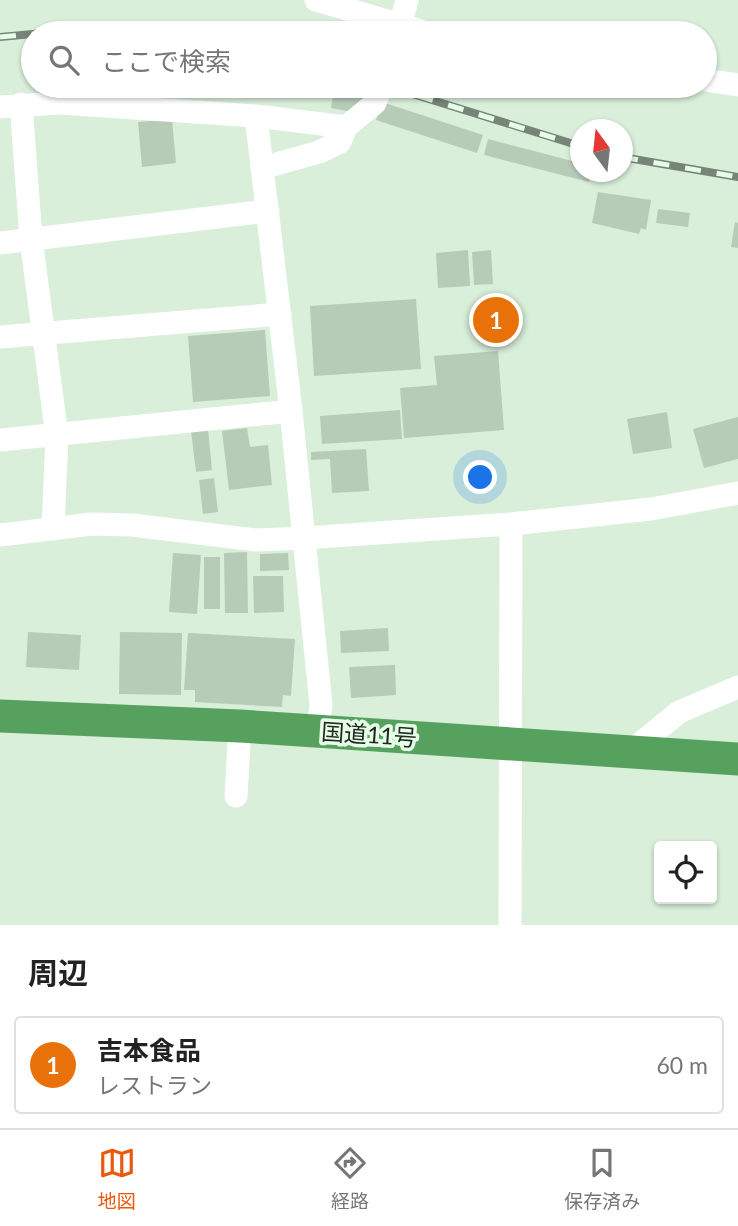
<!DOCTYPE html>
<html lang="ja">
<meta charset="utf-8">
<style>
:root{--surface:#fff;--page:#f6f6f6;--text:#222;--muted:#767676;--line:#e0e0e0;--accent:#ea580c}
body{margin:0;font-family:Lato,"Noto Sans JP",sans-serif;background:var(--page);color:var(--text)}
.controls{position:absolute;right:21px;bottom:21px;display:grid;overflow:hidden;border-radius:7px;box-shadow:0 2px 5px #0004}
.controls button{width:63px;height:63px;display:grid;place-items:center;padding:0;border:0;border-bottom:2px solid var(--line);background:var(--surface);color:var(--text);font:35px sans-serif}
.compass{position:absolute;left:570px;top:119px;width:63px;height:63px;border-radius:50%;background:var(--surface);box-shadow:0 2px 5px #0004;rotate:345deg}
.you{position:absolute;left:481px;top:478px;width:24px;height:24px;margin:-18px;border:5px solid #fff;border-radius:50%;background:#1a73e8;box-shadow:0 0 0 10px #1a73e833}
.badge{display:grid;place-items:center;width:46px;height:46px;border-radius:50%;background:var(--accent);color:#fff;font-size:23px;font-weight:700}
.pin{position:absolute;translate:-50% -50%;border:4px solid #fff;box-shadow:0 2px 7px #0006}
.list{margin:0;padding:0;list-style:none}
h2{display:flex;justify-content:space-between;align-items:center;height:91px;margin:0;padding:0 28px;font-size:30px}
h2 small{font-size:23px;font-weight:400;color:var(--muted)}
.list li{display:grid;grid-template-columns:46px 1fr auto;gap:21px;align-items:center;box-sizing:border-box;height:98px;margin:0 14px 14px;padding:0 14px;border:2px solid var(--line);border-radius:7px}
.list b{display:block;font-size:26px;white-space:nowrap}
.list p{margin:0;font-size:23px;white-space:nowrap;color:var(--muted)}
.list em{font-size:23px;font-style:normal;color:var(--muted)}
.icon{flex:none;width:38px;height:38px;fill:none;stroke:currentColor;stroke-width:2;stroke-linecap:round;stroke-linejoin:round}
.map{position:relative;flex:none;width:738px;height:925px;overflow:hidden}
.search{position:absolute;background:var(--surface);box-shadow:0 2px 5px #0004;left:21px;right:21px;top:21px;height:77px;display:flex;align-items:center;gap:18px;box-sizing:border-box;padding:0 24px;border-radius:38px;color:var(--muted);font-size:26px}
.sheet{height:203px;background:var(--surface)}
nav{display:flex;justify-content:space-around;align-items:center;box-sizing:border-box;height:98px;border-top:2px solid var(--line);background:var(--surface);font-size:19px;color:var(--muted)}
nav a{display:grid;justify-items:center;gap:4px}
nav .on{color:var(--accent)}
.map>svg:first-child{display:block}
.building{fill:#b6ccb7}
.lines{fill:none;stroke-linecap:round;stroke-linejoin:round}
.minor{stroke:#fff;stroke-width:23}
.highway{stroke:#56a15e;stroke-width:33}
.rail-casing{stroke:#768577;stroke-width:8}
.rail{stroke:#e6fde7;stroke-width:5;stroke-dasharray:16;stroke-linecap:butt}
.labels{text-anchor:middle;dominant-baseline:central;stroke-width:7;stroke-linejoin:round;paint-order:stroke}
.street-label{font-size:23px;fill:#202921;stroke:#e6fde7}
</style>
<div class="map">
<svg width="738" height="925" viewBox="0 0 738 925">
<rect width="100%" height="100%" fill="#d9efda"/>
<path class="building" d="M246 86H276L274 94 245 88Z
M334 89 367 98 352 112 331 108Z
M382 102 483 135 477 153 376 120Z
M172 119 176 163 142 167 138 122Z
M488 139 580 163V172H592L589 182 484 155Z
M598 192 651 200 646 230 641 228 639 234 592 223Z
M658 209 690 213 688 227 656 223Z
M735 222 738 223V248L731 247Z
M468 250 470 286 438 288 436 253Z
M491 250 493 284 474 285 472 252Z
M416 299 421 369 314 376 310 306Z
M265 330 270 396 193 402 188 336Z
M498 351 504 430 404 438 400 388 437 385 434 356Z
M400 410 402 439 322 444 320 416Z
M667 412 672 448 633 454 627 419Z
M738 417V459L704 468 693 429Z
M247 428 250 447 268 445 272 485 229 490 222 431Z
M208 429 212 470 196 472 191 431Z
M366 449 369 491 332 493 330 459 311 460V452Z
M214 478 218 512 203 514 199 480Z
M247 552 248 613H225L224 553Z
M173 553 201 555 197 614 169 612Z
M288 553 289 570 260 571V554Z
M204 557H220V609H204Z
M253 576H283L284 612 254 613Z
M388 628 389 651 341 653 340 631Z
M28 632 81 635 79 670 26 667Z
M120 632 182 633 181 695 119 694Z
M188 633 295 639 291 696 283 695 282 707 195 702V690H184Z
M395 665 396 695 351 698 349 667Z"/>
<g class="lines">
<path class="minor" d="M316 0 428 33
M398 33 407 0
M705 80 738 85
M21 104 31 239 57 436 53 529
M0 107 59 103 256 116 346 127
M256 116 291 411 321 705 318 731
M262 168 319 152 340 142 346 127 375 103 381 86
M0 243 268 211
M0 337 280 314
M0 440 291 411
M0 535 92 524 132 525 256 540 304 538 511 524 651 509 738 493
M630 752 679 712 738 687
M236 796 240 726
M510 925 511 524"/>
<path class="highway" d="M0 716 240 726 738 759"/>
<defs>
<path id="rail" d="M37 33 111 31 142 33
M0 37 33 34
M387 86 580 146
M622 157 738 177"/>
</defs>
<use href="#rail" class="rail-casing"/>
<use href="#rail" class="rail"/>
</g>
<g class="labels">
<g class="street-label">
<text transform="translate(369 734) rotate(4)">国道11号</text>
</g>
</g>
</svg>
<div class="controls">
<button><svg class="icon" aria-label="locate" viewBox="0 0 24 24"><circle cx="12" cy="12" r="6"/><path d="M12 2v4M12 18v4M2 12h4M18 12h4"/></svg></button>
</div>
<svg class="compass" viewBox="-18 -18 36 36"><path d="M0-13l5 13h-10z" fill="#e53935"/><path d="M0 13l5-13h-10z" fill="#767676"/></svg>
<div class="you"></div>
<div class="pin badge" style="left:496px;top:320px;background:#e8710a">1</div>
<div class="search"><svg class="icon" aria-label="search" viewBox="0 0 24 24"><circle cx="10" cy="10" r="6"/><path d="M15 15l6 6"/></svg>ここで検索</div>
</div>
<section class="sheet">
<h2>周辺<small></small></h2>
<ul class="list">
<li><span class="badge" style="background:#e8710a">1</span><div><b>吉本食品</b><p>レストラン</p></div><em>60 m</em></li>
</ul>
</section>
<nav>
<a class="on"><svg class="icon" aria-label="map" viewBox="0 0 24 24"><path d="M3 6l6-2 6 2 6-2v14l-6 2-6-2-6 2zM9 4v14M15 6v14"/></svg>地図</a>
<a><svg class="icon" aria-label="directions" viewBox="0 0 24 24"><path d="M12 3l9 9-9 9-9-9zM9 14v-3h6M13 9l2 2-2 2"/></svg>経路</a>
<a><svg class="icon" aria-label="saved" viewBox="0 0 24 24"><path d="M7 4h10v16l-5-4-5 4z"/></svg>保存済み</a>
</nav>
